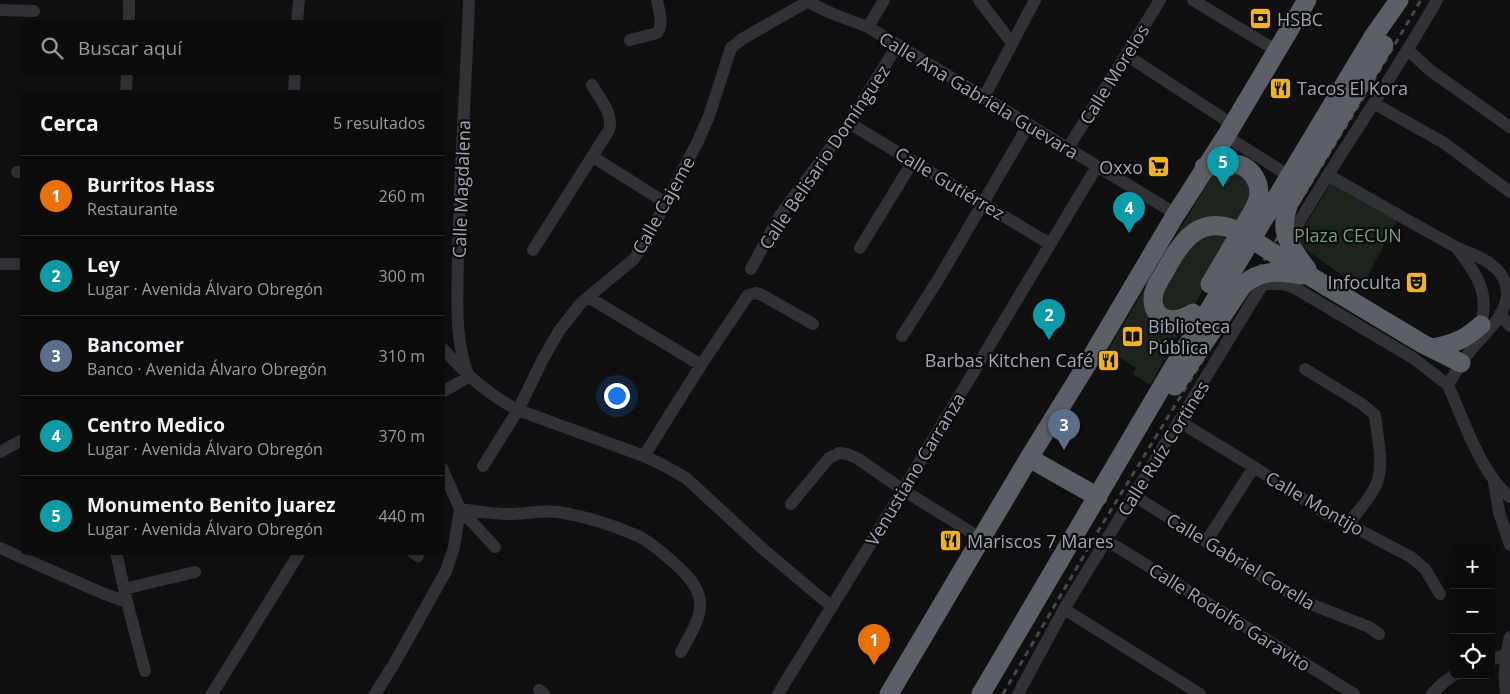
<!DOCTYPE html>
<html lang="es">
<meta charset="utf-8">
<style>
:root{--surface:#0c0c0d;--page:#1a1a1b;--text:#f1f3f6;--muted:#9a9b9d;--line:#2c2c2e;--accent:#eeb22b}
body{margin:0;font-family:"Open Sans",sans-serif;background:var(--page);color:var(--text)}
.controls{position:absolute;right:15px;bottom:15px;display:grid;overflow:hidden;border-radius:8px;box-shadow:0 2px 8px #0003}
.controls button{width:45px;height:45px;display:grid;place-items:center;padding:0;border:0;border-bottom:1px solid var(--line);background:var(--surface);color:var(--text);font:25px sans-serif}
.you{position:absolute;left:616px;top:395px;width:18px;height:18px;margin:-12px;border:4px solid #fff;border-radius:50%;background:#1a73e8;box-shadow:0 0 0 8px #1a73e833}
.badge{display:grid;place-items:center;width:32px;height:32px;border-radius:50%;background:var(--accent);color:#fff;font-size:16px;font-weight:700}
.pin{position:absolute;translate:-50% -41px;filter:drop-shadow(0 1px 2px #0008)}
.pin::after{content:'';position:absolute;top:26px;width:18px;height:15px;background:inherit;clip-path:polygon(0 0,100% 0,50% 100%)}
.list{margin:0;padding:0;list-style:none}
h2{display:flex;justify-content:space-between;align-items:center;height:65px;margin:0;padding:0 20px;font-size:21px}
h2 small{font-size:16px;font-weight:400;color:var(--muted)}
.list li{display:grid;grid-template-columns:32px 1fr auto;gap:15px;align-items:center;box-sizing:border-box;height:80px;padding:0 20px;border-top:1px solid var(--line)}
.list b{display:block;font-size:19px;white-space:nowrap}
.list p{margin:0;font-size:16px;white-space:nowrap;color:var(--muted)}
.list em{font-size:16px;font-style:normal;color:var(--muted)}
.icon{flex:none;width:28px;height:28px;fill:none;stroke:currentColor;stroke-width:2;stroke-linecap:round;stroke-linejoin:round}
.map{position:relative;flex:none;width:1510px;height:694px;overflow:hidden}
.search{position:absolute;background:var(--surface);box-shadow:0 2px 8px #0003;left:20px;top:20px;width:425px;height:55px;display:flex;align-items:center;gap:12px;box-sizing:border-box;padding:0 18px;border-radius:8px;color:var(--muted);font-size:19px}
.panel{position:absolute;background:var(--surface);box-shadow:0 2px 8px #0003;left:20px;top:90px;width:425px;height:465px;border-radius:8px}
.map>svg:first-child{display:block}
.green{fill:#1c241d}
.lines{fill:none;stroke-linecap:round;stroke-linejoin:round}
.minor{stroke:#313136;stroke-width:12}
.highway{stroke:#5d5f67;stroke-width:19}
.rail{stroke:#48494f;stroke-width:3;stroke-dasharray:6 5;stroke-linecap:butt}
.highway-bridge{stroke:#5d5f67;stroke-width:19}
.labels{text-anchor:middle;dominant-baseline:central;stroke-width:4.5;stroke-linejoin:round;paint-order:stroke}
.poi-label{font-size:18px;fill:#a1a6b2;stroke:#0b0b0c;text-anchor:start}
.street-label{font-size:18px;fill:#a1a6b2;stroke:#0b0b0c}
.park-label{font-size:18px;fill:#789d7b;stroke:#0b0b0c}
</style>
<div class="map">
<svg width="1510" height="694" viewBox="0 0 1510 694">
<rect width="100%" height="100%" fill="#101011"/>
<path class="green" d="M1224 169 1248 173 1255 196 1150 385 1133 374 1136 368 1108 350 1213 174Z
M1331 183 1397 221 1361 289 1295 242Z"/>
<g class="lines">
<path class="minor" d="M804 0 833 14 868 27 1176 214
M979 0 1012 43
M1193 0 1277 51
M0 10 34 11
M129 22V0
M297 22 299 0
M868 27 884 0
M630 40 657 33C664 24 659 11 657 0
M1408 50 1431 71 1510 127
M1126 55 1232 124
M126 92 127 72
M294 92 295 72
M984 97 1035 0
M1375 104 1444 143 1510 192
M849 123 1050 244
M1226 136 1289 176
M1068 148 1160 0
M593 157 666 203
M17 172H22
M1328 175C1370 199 1412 223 1454 246 1467 253 1483 256 1494 267 1503 274 1508 286 1507 297 1503 319 1484 334 1471 350 1462 361 1455 373 1448 385 1463 419 1481 474 1510 497
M1287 243C1334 160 1390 83 1437 0
M860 248 913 161
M1457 248C1477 276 1493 295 1478 331
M533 250 609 130C614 114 600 99 592 85
M0 264H22
M751 269 780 215 849 123 897 46
M1264 284H1284L1295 288 1413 358 1448 385
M588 297 701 365
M1500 314 1510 326
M902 336 938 280 1029 124
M442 348C465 373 488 395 518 410L644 456 663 465 686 478 763 549 832 607
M1305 369 1362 404 1375 415C1377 437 1385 464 1376 485 1370 499 1357 512 1348 524
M442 392 469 377C453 338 458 293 458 252 460 168 466 84 469 0
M1180 422 1254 467 1328 515 1348 524 1411 557 1425 569 1440 594
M0 452 22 440
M644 456 701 365 748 295 756 293 762 295 813 324
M483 466 518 410 543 359 559 331 581 303 634 259 648 237 698 141 709 116 731 48 742 39 807 2
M442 468 460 509 495 547
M1494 482 1499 512 1510 545
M1133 495 1277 586 1313 605 1369 627 1379 634
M791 504 829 458 839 453 847 454 857 458 903 490 982 539
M460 509C476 511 492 514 509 514 525 514 541 510 558 512 584 516 613 525 638 536 651 542 684 570 692 582 697 589 701 598 700 607 699 623 688 638 681 652
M1106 540 1354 694
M1206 542 1254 467
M0 548 102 593 127 602
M116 552 127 602 145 671
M412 552 418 556
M124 589 195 572
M1064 609 1200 694
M1491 660 1505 655
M539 690 544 694
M212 694 300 552
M375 694 394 664 446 571 454 547 460 509
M778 694 868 548 1097 166
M1018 694 1064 609 1272 269
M1432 694 1443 683 1454 675
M1506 694C1503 674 1505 657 1510 637"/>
<path class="highway" d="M1204 167C1214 167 1226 162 1235 164 1251 166 1262 183 1258 199 1255 210 1247 220 1242 230 1231 248 1221 266 1210 284
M1313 278 1423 344 1461 363
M1432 348C1454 344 1464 340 1481 325
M1029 458 1098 497
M889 694 1029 458 1089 361 1176 214 1226 136 1307 0
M981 694 1174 366 1203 320 1373 37 1399 0"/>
<path class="rail" d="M1003 694 1100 528 1368 90 1421 0"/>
<path class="highway-bridge" d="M1307 269C1289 245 1278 233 1289 203L1384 45
M1193 313C1178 323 1153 324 1153 299 1153 289 1160 279 1165 271 1182 239 1201 213 1240 232L1313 278
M1175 386 1243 285C1261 269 1280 271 1302 275"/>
</g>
<defs>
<symbol id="bank-square" viewBox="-11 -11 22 22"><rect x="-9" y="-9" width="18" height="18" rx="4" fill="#eeb22b" stroke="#0b0b0c"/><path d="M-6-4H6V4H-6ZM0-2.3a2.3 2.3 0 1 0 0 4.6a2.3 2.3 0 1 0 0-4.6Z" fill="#111"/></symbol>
<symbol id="restaurant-square" viewBox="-11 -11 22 22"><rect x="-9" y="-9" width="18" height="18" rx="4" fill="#eeb22b" stroke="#0b0b0c"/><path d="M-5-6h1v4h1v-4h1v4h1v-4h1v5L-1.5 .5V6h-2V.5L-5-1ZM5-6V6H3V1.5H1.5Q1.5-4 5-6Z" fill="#111"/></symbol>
<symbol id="supermarket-square" viewBox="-11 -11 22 22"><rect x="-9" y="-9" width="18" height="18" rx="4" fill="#eeb22b" stroke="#0b0b0c"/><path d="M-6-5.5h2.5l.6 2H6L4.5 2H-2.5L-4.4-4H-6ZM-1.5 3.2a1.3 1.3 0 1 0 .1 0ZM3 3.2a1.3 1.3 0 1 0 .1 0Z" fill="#111"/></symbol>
<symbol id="theatre-square" viewBox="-11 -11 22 22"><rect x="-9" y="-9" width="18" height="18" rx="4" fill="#eeb22b" stroke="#0b0b0c"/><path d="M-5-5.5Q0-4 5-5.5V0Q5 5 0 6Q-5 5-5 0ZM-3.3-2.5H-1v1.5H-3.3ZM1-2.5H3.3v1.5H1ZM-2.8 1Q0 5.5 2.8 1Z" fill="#111"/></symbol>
<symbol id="library-square" viewBox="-11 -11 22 22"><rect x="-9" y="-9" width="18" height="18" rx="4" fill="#eeb22b" stroke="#0b0b0c"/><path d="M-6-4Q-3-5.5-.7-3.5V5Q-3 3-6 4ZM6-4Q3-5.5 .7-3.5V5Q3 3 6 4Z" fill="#111"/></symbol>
</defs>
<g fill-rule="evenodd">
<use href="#bank-square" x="1248" y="6" width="25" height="25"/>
<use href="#restaurant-square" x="1268" y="76" width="25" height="25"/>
<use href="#supermarket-square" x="1146" y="154" width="25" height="25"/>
<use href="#theatre-square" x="1404" y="270" width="25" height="25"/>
<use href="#library-square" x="1120" y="324" width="25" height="25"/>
<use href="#restaurant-square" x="1096" y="348" width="25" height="25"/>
<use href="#restaurant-square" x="938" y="528" width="25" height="25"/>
</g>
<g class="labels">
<g class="poi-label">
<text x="1277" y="19">HSBC</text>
<text x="1297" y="88">Tacos El Kora</text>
<text x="1143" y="167" text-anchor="end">Oxxo</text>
<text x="1401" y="282" text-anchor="end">Infoculta</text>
<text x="1148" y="326">Biblioteca<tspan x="1148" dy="21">Pública</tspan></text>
<text x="1093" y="360" text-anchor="end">Barbas Kitchen Café</text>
<text x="967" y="541">Mariscos 7 Mares</text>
</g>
<g class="street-label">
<text transform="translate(1114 74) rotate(-58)">Calle Morelos</text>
<text transform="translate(979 95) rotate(31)">Calle Ana Gabriela Guevara</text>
<text transform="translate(824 157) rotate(-56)">Calle Belisario Domínguez</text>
<text transform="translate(950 183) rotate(31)">Calle Gutiérrez</text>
<text transform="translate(461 189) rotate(-88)">Calle Magdalena</text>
<text transform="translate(663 205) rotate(-61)">Calle Cajeme</text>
<text transform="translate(1163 448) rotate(-58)">Calle Ruíz Cortines</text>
<text transform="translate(915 469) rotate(-59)">Venustiano Carranza</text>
<text transform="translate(1315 503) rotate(30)">Calle Montijo</text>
<text transform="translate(1241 561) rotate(31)">Calle Gabriel Corella</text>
<text transform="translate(1230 617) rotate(32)">Calle Rodolfo Garavito</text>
</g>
<g class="park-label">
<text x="1348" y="235">Plaza CECUN</text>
</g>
</g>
</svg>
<div class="controls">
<button>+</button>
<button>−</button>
<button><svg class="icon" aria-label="locate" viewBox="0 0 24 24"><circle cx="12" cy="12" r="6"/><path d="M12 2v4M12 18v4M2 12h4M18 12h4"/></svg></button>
</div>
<div class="you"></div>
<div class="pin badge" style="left:874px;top:665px;background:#e8710a">1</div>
<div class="pin badge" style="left:1049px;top:340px;background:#0f9aa8">2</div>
<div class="pin badge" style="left:1064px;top:450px;background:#5c6f8a">3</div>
<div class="pin badge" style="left:1129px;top:233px;background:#0f9aa8">4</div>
<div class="pin badge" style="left:1223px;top:187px;background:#0f9aa8">5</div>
<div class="search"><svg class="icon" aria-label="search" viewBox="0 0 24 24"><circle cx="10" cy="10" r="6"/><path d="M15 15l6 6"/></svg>Buscar aquí</div>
<section class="panel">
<h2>Cerca<small>5 resultados</small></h2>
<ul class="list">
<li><span class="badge" style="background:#e8710a">1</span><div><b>Burritos Hass</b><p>Restaurante</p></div><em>260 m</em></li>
<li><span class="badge" style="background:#0f9aa8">2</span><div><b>Ley</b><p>Lugar · Avenida Álvaro Obregón</p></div><em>300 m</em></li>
<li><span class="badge" style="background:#5c6f8a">3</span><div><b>Bancomer</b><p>Banco · Avenida Álvaro Obregón</p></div><em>310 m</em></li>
<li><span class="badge" style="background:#0f9aa8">4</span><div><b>Centro Medico</b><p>Lugar · Avenida Álvaro Obregón</p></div><em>370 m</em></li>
<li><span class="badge" style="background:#0f9aa8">5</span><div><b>Monumento Benito Juarez</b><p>Lugar · Avenida Álvaro Obregón</p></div><em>440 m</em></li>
</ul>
</section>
</div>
